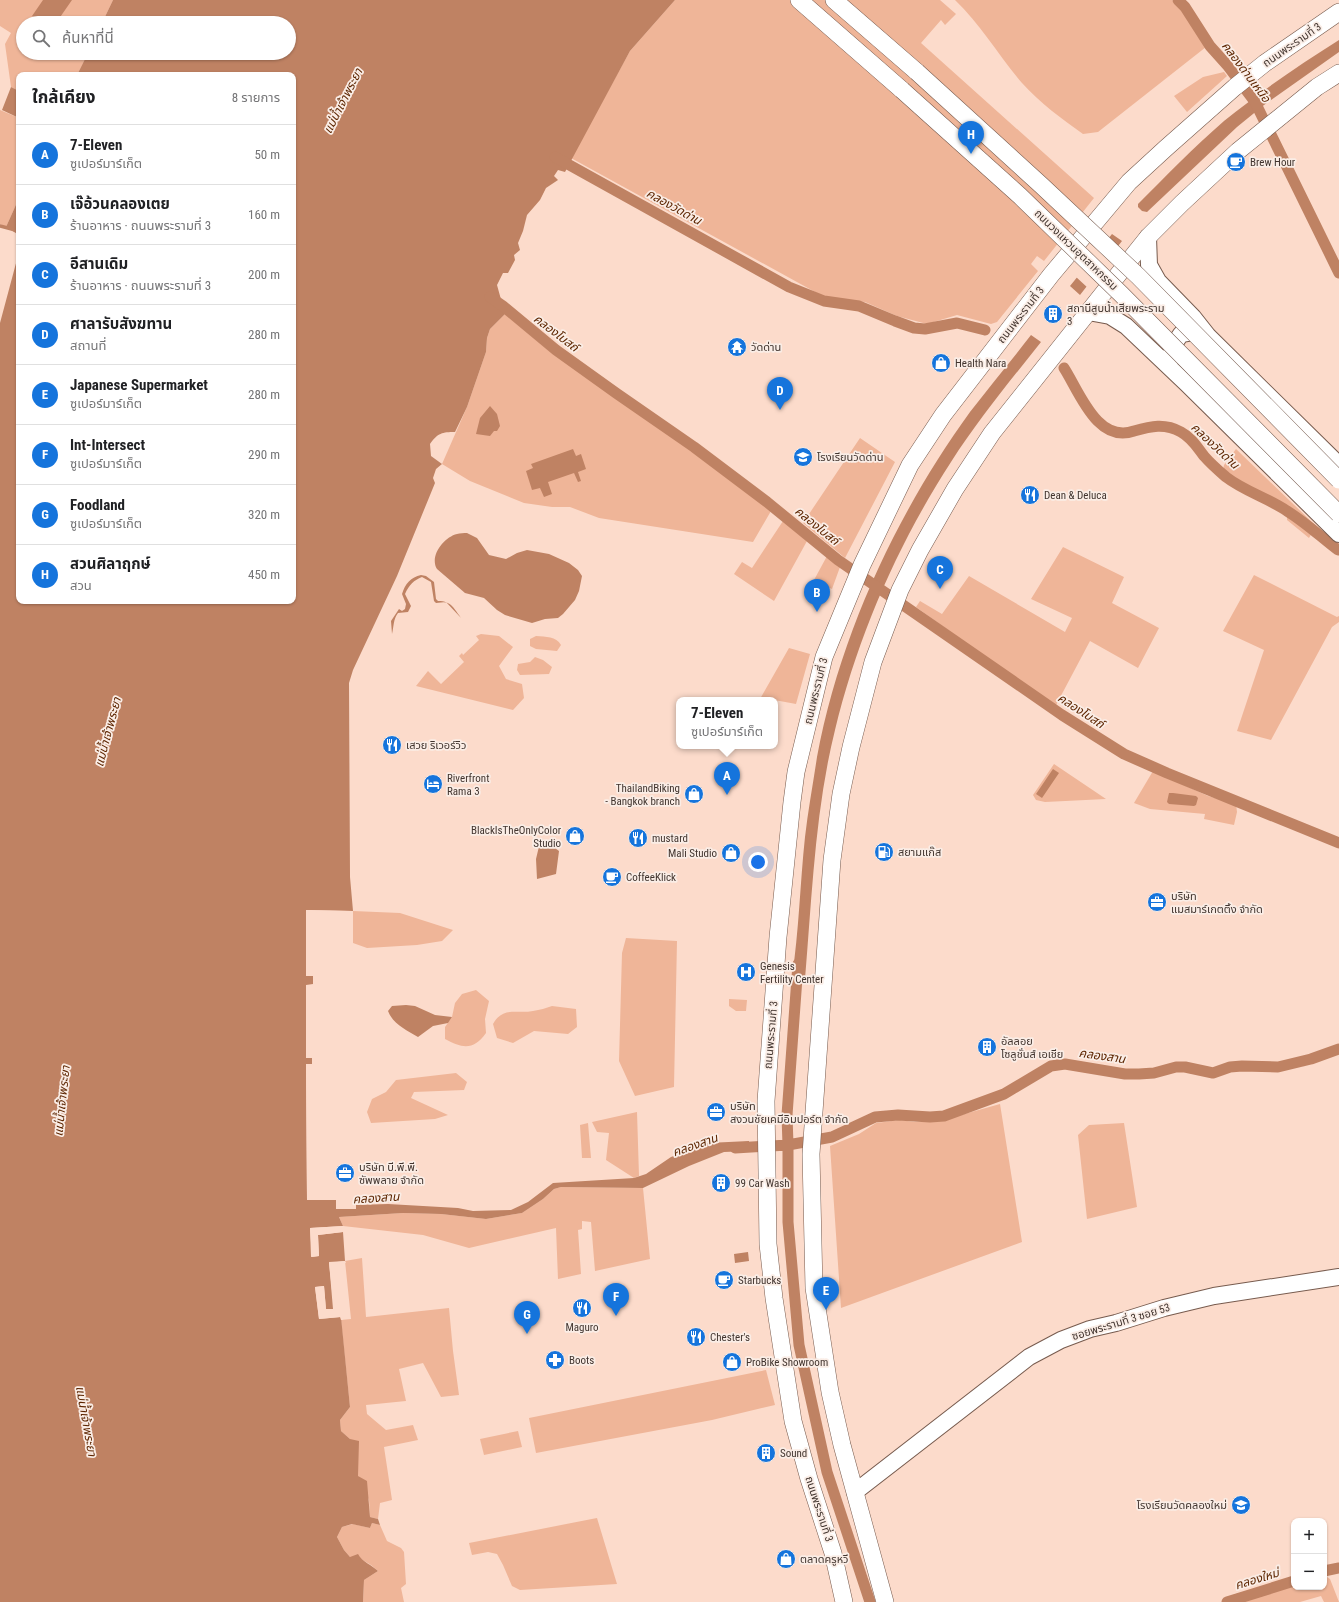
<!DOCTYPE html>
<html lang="th">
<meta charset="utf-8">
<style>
:root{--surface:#fff;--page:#f2f2f2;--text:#202124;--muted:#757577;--line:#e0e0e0;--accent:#1574dc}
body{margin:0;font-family:"Roboto Condensed","Noto Sans Thai",sans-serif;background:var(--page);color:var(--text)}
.controls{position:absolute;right:12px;bottom:12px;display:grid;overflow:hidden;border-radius:8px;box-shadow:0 1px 3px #0004}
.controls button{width:36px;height:36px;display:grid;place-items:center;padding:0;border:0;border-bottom:1px solid var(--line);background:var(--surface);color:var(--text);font:20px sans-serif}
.you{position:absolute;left:758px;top:862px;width:14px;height:14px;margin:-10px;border:3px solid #fff;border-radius:50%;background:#1a73e8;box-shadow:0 0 0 6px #1a73e833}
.badge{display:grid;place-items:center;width:26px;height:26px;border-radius:50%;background:var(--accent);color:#fff;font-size:13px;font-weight:700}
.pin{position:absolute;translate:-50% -33px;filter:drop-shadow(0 1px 2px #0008)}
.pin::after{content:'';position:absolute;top:21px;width:14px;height:12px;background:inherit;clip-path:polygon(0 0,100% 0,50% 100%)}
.popup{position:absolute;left:676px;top:697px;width:102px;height:52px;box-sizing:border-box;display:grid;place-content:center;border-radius:8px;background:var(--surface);filter:drop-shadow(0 1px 3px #0005);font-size:13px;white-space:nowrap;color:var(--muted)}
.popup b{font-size:15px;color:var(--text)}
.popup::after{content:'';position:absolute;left:50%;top:100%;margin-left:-8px;border:8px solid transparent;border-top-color:var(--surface)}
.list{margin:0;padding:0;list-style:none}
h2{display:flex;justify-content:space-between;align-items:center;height:52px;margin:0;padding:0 16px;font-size:17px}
h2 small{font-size:13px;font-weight:400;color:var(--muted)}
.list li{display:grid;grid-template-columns:26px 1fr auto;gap:12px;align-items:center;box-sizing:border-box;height:60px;padding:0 16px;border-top:1px solid var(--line)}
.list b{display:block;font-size:15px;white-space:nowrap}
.list p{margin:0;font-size:13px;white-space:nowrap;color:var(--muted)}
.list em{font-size:13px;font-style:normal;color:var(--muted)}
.icon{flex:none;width:22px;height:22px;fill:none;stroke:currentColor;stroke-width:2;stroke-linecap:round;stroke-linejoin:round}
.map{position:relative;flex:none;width:1339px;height:1602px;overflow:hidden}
.search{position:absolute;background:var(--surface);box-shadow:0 1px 3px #0004;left:16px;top:16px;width:280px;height:44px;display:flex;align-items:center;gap:10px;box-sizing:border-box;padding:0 14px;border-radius:22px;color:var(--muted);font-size:15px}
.panel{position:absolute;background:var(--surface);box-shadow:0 1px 3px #0004;left:16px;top:72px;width:280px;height:532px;border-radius:8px}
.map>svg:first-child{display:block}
.green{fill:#efb598}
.water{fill:#bf8263}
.pier{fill:#fcdbcb}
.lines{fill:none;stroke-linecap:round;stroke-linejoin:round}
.stream{stroke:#bf8263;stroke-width:3.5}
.canal{stroke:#bf8263;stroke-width:11}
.secondary-casing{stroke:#775b4e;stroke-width:18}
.primary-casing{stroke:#775b4e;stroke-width:18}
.secondary{stroke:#fff;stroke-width:16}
.primary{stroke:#fff;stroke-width:17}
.primary-bridge-casing{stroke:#775b4e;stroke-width:18;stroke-linecap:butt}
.primary-bridge{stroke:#fff;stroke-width:17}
.labels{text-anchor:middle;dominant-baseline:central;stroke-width:3.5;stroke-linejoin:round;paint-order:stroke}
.street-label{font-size:11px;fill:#42352f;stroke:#faede6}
.poi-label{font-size:11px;fill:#42352f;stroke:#faede6;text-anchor:start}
.water-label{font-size:12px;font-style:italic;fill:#5d2500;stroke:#faede6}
</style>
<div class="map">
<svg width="1339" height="1602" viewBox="0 0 1339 1602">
<rect width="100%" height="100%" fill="#fcdbcb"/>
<path class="green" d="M0 0H113L102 23H23V53H88L77 75H19V91L11 87 5 44 11 33 0 26Z
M675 0H940L956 14 945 25 941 20 921 43 1094 198 1044 261 1037 256 1031 264 1038 271 997 322 991 324 957 315 927 324 897 316 865 302 826 298 571 158 630 51Z
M955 0H1172L1181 8 1206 47 1098 132 1083 134C1062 119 1040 103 1022 83 999 56 981 25 955 0Z
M1224 72 1227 76 1187 112 1174 96 1203 77Z
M0 110 19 118V198L6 227 0 224Z
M505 314 553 354 696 453 771 511 753 542 599 518 570 507H552L524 503 470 481 442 464 467 407 486 352 487 338 490 329Z
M860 438 895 462 845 558 803 523Z
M1236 449 1316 526 1309 538 1287 520V514L1261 500 1223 470 1224 465Z
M783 521 807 541 774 601 734 574 742 562 752 568Z
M1063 547 1124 577 1112 603 1159 628 1138 668 1090 641 1055 707 916 607 920 601 942 614 969 576 1065 632 1072 618 1031 599Z
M827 556 840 567 832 589 814 580Z
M1254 575 1337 617 1339 616V622L1332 627 1271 740 1237 731 1264 650 1223 631Z
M481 634 499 636 513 647 499 666 506 679 522 684 524 698 513 710 416 686 428 671 441 684 464 662 459 656 462 653 463 655 479 640 476 636Z
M536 636C546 637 556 636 561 645L557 651 536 649 530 646V639Z
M789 648 810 654 796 704 769 699H760Z
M535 657 543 660 552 667 549 674 520 675 517 670 518 664 530 662Z
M1054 764 1106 799 1045 802 1036 800 1033 795Z
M1153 771 1208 796 1236 804 1237 812 1234 825 1204 819 1205 814 1150 809 1134 803Z
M353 911 400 913 453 930 442 941 417 945 367 948 353 943Z
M626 938 677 941 674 1087 635 1096 619 1061 622 953Z
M476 990 489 1001 485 1019 486 1033C474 1050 463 1049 445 1039V1027L452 1017 455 1003 462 994Z
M729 999 747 1000 746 1011H736L729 1006Z
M552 1006 576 1009 577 1027 568 1034 534 1031 513 1043 497 1038 493 1024C503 1006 517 1014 533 1011 540 1010 546 1008 552 1006Z
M456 1073 467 1082 464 1090 414 1092 411 1098 448 1115 435 1119 371 1123 367 1112 372 1099 386 1092 396 1080Z
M1000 1104 1022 1242 841 1308 830 1146 859 1134 876 1123 900 1120 914 1122H936Z
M637 1112 639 1176 634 1178 606 1160 609 1133 597 1132 592 1122Z
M588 1123 591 1158H582L580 1125Z
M1124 1123 1137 1207 1087 1219 1078 1135 1089 1125Z
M561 1187 643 1188 650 1259 595 1271 591 1222 582 1221V1229L578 1230 581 1274 558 1279 556 1228 469 1248 423 1235 343 1226 339 1217 403 1213 441 1214 486 1219 522 1213 543 1199 554 1189Z
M362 1258 366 1317 449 1308 453 1351 459 1395 441 1397 423 1363 399 1369 406 1401 366 1405 367 1414 386 1430 413 1425 418 1440 384 1447 392 1500 380 1503 378 1519 370 1517 369 1500 358 1476 350 1439 341 1431 340 1420 350 1407 341 1320 351 1319 345 1261Z
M766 1370 775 1405 712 1420 536 1453 529 1418Z
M518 1431 522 1447 484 1455 480 1439Z
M597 1518 617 1584 520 1590 512 1586 503 1565 497 1554 488 1552 472 1555 469 1543Z
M372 1523 380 1525 387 1541 401 1548 404 1552 406 1584 401 1588 404 1602H363L364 1580 378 1571 371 1565 361 1559 350 1557 344 1550 337 1537 342 1527 353 1524 370 1528Z
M1327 1577 1330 1579 1339 1602H1324L1321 1596 1300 1602H1236L1294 1586 1324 1587V1578Z"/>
<path class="water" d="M43 0H72L56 23H44L32 16Z
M113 0H675L630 51 565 172 558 170 554 176 558 180 546 188 540 200 527 215 523 231 518 243 520 250 514 255 515 260 508 273H503L497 285 505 314 490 329 487 338 486 352 467 407 455 432C442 432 438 433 430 444L431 456 442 464 436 469 433 478 435 483 397 576 353 670 349 683 350 877 353 911 306 910 307 976H313V985H306V1058H312V1064H306L307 1200H336V1209H356V1205L388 1204 458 1208 473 1211 511 1210 528 1202 553 1183 634 1178 646 1174 671 1157 708 1143 749 1141V1151L724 1152 689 1166 643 1188 561 1187 554 1189 543 1199 522 1213 486 1219 441 1214 403 1213 339 1217 343 1226 310 1228 312 1257 319 1256 318 1235 343 1232 345 1261 329 1263 334 1309 326 1310 324 1286 315 1287 319 1319 341 1317 350 1407 340 1420 341 1431 350 1439 359 1441 358 1476 367 1481 370 1517 378 1519 380 1525 372 1523 370 1528 352 1524 342 1527 337 1537 344 1550 350 1557 358 1554C362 1562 372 1565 378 1571L364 1580 363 1602H0V323L19 252V601H293V75H77L88 53H289V23H102Z
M1339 40V52L1264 105 1237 127 1147 212 1142 211 1138 207V204C1166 176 1194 147 1224 121 1260 92 1299 65 1339 40Z
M11 87 19 91V118L2 110Z
M19 198V235L6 227Z
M1112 234 1122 241 1080 295 1070 286Z
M1031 335 1041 342C1010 381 978 420 951 462 898 544 858 635 835 730 815 810 812 897 805 979L792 977C799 931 800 884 805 837 808 811 813 784 817 757 840 634 897 513 970 412 990 386 1011 361 1031 335Z
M490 406 497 414 500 426 497 431H494L490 436 476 434 480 418Z
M573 449 576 456 581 454 586 469 578 472 581 481 578 482 574 473 548 482 552 494 544 497 540 488 532 490 526 471 533 468 531 464Z
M467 533 477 538 489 555 506 559 517 553 527 550 549 554 569 563 578 570 582 576 579 591 575 600 563 614 558 618 545 619 532 623 505 615 497 610 484 598 465 593 437 569C429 556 444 537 457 534 460 533 464 533 467 533Z
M421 575 426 576 434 582 436 599 438 601C452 601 454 609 462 619L446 602 436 603 434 601 431 582 422 577C414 580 409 585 405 594L411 606 408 612 398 613C393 620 394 626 392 634L391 621 399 609 402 611 405 609 406 604 402 594C405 584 411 577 421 575Z
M1053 769 1059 773 1042 798 1036 794Z
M1169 793H1173L1196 796 1198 798 1196 805 1194 806 1169 804 1167 802Z
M541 838 559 851 556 874 537 879 536 859Z
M406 1005 415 1006 435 1015 452 1017 448 1023 433 1026 418 1037C406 1030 393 1024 388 1011L392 1006Z
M748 1252 749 1261 735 1263 734 1254Z"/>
<path class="pier" d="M1106 238 1118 250 1088 288 1075 276Z
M306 910 353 911V913L308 912V974L314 975 315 985 313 987H308V1056H313L314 1058V1065L308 1066 309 1198H337L338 1199V1207H354L356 1203V1209H336V1200H307L306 1064H312V1058H306V985L313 984V976H306Z
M343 1226V1228L312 1230 313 1255 317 1254 316 1233 343 1230V1232L318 1235 319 1256 311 1257 310 1228Z
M345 1261 346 1263 331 1264 335 1310 325 1311 322 1288H318L320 1317 341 1315 343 1320H341L340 1317 319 1319 315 1287 324 1286 326 1309H333L329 1262Z"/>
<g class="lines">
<path class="stream" d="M0 226 19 231"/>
<path class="canal" d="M1178 0 1185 7 1210 46 1227 65 1255 102 1339 273
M555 157 789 287 824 301 859 306 895 321 914 328 925 329 957 323 985 330
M490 297 503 306 556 350 616 393 694 447 767 502 838 560 1062 715 1124 754 1167 773 1339 843
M1064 368C1079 391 1097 444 1134 431 1151 426 1165 423 1181 432 1192 438 1197 447 1204 456 1210 463 1219 471 1226 477 1244 491 1268 498 1287 511 1305 522 1321 537 1338 550
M798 964 787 1115 788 1145V1222L799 1345 827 1472 870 1602
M735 1148 788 1145 832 1137 875 1117 898 1115 930 1117 944 1116 1004 1094 1051 1066 1065 1064 1125 1074H1139L1154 1073 1176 1067H1185L1213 1073 1230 1067 1242 1066 1278 1067 1311 1059 1339 1049
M1324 1571 1339 1568
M1227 1602 1294 1581"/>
<defs>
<path id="secondary" d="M1148 237 1149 265 1158 281 1193 317 1208 336 1339 465
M1088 312 1110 316 1126 326 1187 384 1339 534
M1171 359 1172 347 1181 334 1193 332 1203 335
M855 1492 1029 1357 1061 1340 1090 1329 1116 1323 1164 1308 1214 1296 1339 1277"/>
<path id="primary" d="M799 0 902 90
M834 0 917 72
M844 1602 833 1553 809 1479 793 1421 774 1298 768 1244 766 1101 778 937 792 802 796 772 824 657 862 565 910 465 943 415 1051 275 1129 182 1166 148 1235 87 1265 63 1339 12
M885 1602 842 1445 830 1392 814 1288 811 1154 832 860 841 794 851 747 873 662 900 590 920 550 955 489 992 433 1148 237 1182 203 1238 151 1317 87 1339 73"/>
</defs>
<use href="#secondary" class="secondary-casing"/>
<use href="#primary" class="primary-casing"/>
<use href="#secondary" class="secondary"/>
<use href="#primary" class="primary"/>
<defs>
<path id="primary-bridge" d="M917 72 1041 185 1138 276 1339 480
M902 90 1020 196 1121 294 1339 514"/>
</defs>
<use href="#primary-bridge" class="primary-bridge-casing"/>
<use href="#primary-bridge" class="primary-bridge"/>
</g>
<defs>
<symbol id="cafe-disc" viewBox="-11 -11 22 22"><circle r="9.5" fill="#1574dc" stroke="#faede6"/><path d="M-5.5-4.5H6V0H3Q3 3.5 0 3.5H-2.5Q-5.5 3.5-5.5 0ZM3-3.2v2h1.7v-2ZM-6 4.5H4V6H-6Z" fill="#fff"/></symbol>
<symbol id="building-disc" viewBox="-11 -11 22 22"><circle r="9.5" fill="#1574dc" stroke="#faede6"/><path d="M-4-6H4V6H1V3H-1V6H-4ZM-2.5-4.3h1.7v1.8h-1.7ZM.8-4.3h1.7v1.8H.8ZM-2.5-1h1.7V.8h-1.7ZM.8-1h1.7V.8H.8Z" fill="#fff"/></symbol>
<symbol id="temple-disc" viewBox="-11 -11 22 22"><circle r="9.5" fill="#1574dc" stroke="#faede6"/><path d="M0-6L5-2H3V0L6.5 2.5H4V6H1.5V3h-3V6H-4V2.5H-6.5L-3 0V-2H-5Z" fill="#fff"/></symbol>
<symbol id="shop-disc" viewBox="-11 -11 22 22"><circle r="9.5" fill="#1574dc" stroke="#faede6"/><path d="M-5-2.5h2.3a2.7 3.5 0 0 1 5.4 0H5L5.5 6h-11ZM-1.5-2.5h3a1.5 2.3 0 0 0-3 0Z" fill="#fff"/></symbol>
<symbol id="school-disc" viewBox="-11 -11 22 22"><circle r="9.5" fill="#1574dc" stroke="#faede6"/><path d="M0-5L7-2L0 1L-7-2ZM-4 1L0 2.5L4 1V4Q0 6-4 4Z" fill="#fff"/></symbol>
<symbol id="restaurant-disc" viewBox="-11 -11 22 22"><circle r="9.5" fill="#1574dc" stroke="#faede6"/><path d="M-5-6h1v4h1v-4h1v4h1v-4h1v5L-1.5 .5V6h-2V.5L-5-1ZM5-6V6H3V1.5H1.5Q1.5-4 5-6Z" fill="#fff"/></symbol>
<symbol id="hotel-disc" viewBox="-11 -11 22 22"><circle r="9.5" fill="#1574dc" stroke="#faede6"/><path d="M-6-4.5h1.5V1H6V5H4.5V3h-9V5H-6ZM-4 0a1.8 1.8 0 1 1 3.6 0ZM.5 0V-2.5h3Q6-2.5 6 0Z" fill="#fff"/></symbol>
<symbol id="fuel-disc" viewBox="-11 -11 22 22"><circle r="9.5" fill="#1574dc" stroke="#faede6"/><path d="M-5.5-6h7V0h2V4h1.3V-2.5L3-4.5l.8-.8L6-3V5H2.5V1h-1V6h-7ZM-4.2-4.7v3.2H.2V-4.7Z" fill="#fff"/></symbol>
<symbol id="office-disc" viewBox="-11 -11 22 22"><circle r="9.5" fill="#1574dc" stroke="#faede6"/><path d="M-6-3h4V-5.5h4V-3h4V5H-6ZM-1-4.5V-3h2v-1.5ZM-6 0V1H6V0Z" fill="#fff"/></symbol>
<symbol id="hospital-disc" viewBox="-11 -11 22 22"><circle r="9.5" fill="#1574dc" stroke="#faede6"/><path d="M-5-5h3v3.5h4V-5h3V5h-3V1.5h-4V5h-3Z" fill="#fff"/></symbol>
<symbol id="pharmacy-disc" viewBox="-11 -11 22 22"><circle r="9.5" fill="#1574dc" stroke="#faede6"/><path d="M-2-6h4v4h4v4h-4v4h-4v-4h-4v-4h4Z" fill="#fff"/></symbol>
</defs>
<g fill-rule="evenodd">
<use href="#cafe-disc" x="1225" y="151" width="22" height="22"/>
<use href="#building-disc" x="1042" y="303" width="22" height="22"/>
<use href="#temple-disc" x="726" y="336" width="22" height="22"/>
<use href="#shop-disc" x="930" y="352" width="22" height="22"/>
<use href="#school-disc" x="792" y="446" width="22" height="22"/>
<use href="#restaurant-disc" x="1019" y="484" width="22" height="22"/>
<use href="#restaurant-disc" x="381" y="734" width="22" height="22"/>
<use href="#hotel-disc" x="422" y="773" width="22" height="22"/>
<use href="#shop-disc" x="683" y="783" width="22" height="22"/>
<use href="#shop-disc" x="564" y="825" width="22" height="22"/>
<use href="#restaurant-disc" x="627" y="827" width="22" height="22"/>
<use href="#fuel-disc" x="873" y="841" width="22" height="22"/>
<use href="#shop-disc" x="720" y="842" width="22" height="22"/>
<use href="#cafe-disc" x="601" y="866" width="22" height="22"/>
<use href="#office-disc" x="1146" y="891" width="22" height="22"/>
<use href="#hospital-disc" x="735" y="961" width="22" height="22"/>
<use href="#building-disc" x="976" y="1036" width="22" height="22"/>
<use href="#office-disc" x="705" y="1101" width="22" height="22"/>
<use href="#office-disc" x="334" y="1162" width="22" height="22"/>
<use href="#building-disc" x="710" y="1172" width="22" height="22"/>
<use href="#cafe-disc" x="713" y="1269" width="22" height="22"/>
<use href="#restaurant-disc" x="571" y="1297" width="22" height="22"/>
<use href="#restaurant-disc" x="685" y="1326" width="22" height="22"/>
<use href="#pharmacy-disc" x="544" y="1349" width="22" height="22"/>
<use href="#shop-disc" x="721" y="1351" width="22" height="22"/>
<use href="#building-disc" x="755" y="1442" width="22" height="22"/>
<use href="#school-disc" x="1230" y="1494" width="22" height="22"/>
<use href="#shop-disc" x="775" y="1548" width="22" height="22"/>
</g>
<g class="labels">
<g class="street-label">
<text transform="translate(1292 45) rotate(-35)">ถนนพระรามที่ 3</text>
<text transform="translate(1076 250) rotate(44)">ถนนวงแหวนอุตสาหกรรม</text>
<text transform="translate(1021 315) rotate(-52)">ถนนพระรามที่ 3</text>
<text transform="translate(816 691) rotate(-76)">ถนนพระรามที่ 3</text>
<text transform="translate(771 1035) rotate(-85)">ถนนพระรามที่ 3</text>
<text transform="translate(1121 1322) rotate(-17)">ซอยพระรามที่ 3 ซอย 53</text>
<text transform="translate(819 1509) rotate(72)">ถนนพระรามที่ 3</text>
</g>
<g class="poi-label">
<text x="1250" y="162">Brew Hour</text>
<text x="1067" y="308">สถานีสูบน้ำเสียพระราม<tspan x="1067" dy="13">3</tspan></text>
<text x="751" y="347">วัดด่าน</text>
<text x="955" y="363">Health Nara</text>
<text x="817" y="457">โรงเรียนวัดด่าน</text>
<text x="1044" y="495">Dean &amp; Deluca</text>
<text x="406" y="745">เสวย ริเวอร์วิว</text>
<text x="447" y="778">Riverfront<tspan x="447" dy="13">Rama 3</tspan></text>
<text x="680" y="788" text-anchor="end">ThailandBiking<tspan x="680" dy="13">- Bangkok branch</tspan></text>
<text x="561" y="830" text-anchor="end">BlackIsTheOnlyColor<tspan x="561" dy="13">Studio</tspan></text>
<text x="652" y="838">mustard</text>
<text x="898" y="852">สยามแก๊ส</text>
<text x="717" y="853" text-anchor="end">Mali Studio</text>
<text x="626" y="877">CoffeeKlick</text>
<text x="1171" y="896">บริษัท<tspan x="1171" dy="13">แมสมาร์เกตติ้ง จำกัด</tspan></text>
<text x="760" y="966">Genesis<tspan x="760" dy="13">Fertility Center</tspan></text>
<text x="1001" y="1041">อัลลอย<tspan x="1001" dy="13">โซลูชั่นส์ เอเชีย</tspan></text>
<text x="730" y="1106">บริษัท<tspan x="730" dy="13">สงวนชัยเคมีอิมปอร์ต จำกัด</tspan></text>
<text x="359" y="1167">บริษัท บี.พี.พี.<tspan x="359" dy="13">ซัพพลาย จำกัด</tspan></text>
<text x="735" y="1183">99 Car Wash</text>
<text x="738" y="1280">Starbucks</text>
<text x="582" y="1327" text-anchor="middle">Maguro</text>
<text x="710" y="1337">Chester's</text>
<text x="569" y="1360">Boots</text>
<text x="746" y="1362">ProBike Showroom</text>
<text x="780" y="1453">Sound</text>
<text x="1227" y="1505" text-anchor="end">โรงเรียนวัดคลองใหม่</text>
<text x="800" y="1559">ตลาดครูหวี</text>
</g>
<g class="water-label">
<text transform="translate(1246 72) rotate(53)">คลองด่านเหนือ</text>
<text transform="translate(343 101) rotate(-63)">แม่น้ำเจ้าพระยา</text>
<text transform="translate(674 207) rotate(29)">คลองวัดด่าน</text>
<text transform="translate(556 333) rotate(37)">คลองโบสถ์</text>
<text transform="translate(1215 446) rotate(43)">คลองวัดด่าน</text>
<text transform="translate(817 526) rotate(39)">คลองโบสถ์</text>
<text transform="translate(1081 711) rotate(33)">คลองโบสถ์</text>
<text transform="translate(108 732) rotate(-75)">แม่น้ำเจ้าพระยา</text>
<text transform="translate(1102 1056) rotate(8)">คลองสาน</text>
<text transform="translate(62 1101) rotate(-84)">แม่น้ำเจ้าพระยา</text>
<text transform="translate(695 1145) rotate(-19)">คลองสาน</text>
<text transform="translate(376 1198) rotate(-4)">คลองสาน</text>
<text transform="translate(86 1421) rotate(80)">แม่น้ำเจ้าพระยา</text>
<text transform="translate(1257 1579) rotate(-17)">คลองใหม่</text>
</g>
</g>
</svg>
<div class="controls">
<button>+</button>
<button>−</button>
</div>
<div class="you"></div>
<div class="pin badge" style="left:727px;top:795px">A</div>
<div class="popup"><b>7-Eleven</b>ซูเปอร์มาร์เก็ต</div>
<div class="pin badge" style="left:817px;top:612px">B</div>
<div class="pin badge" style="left:940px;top:589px">C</div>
<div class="pin badge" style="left:780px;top:410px">D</div>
<div class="pin badge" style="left:826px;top:1310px">E</div>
<div class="pin badge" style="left:616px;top:1316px">F</div>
<div class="pin badge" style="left:527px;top:1334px">G</div>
<div class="pin badge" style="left:971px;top:154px">H</div>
<div class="search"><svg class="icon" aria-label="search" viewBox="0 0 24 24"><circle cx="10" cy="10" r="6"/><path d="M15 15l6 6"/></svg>ค้นหาที่นี่</div>
<section class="panel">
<h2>ใกล้เคียง<small>8 รายการ</small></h2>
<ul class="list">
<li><span class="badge">A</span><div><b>7-Eleven</b><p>ซูเปอร์มาร์เก็ต</p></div><em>50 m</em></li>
<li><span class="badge">B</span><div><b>เจ๊อ้วนคลองเตย</b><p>ร้านอาหาร · ถนนพระรามที่ 3</p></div><em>160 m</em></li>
<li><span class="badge">C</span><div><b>อีสานเดิม</b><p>ร้านอาหาร · ถนนพระรามที่ 3</p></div><em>200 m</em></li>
<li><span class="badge">D</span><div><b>ศาลารับสังฆทาน</b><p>สถานที่</p></div><em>280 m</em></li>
<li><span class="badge">E</span><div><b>Japanese Supermarket</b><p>ซูเปอร์มาร์เก็ต</p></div><em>280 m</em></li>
<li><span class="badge">F</span><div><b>Int-Intersect</b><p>ซูเปอร์มาร์เก็ต</p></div><em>290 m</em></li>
<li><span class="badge">G</span><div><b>Foodland</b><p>ซูเปอร์มาร์เก็ต</p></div><em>320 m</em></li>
<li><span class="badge">H</span><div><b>สวนศิลาฤกษ์</b><p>สวน</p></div><em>450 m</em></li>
</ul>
</section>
</div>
